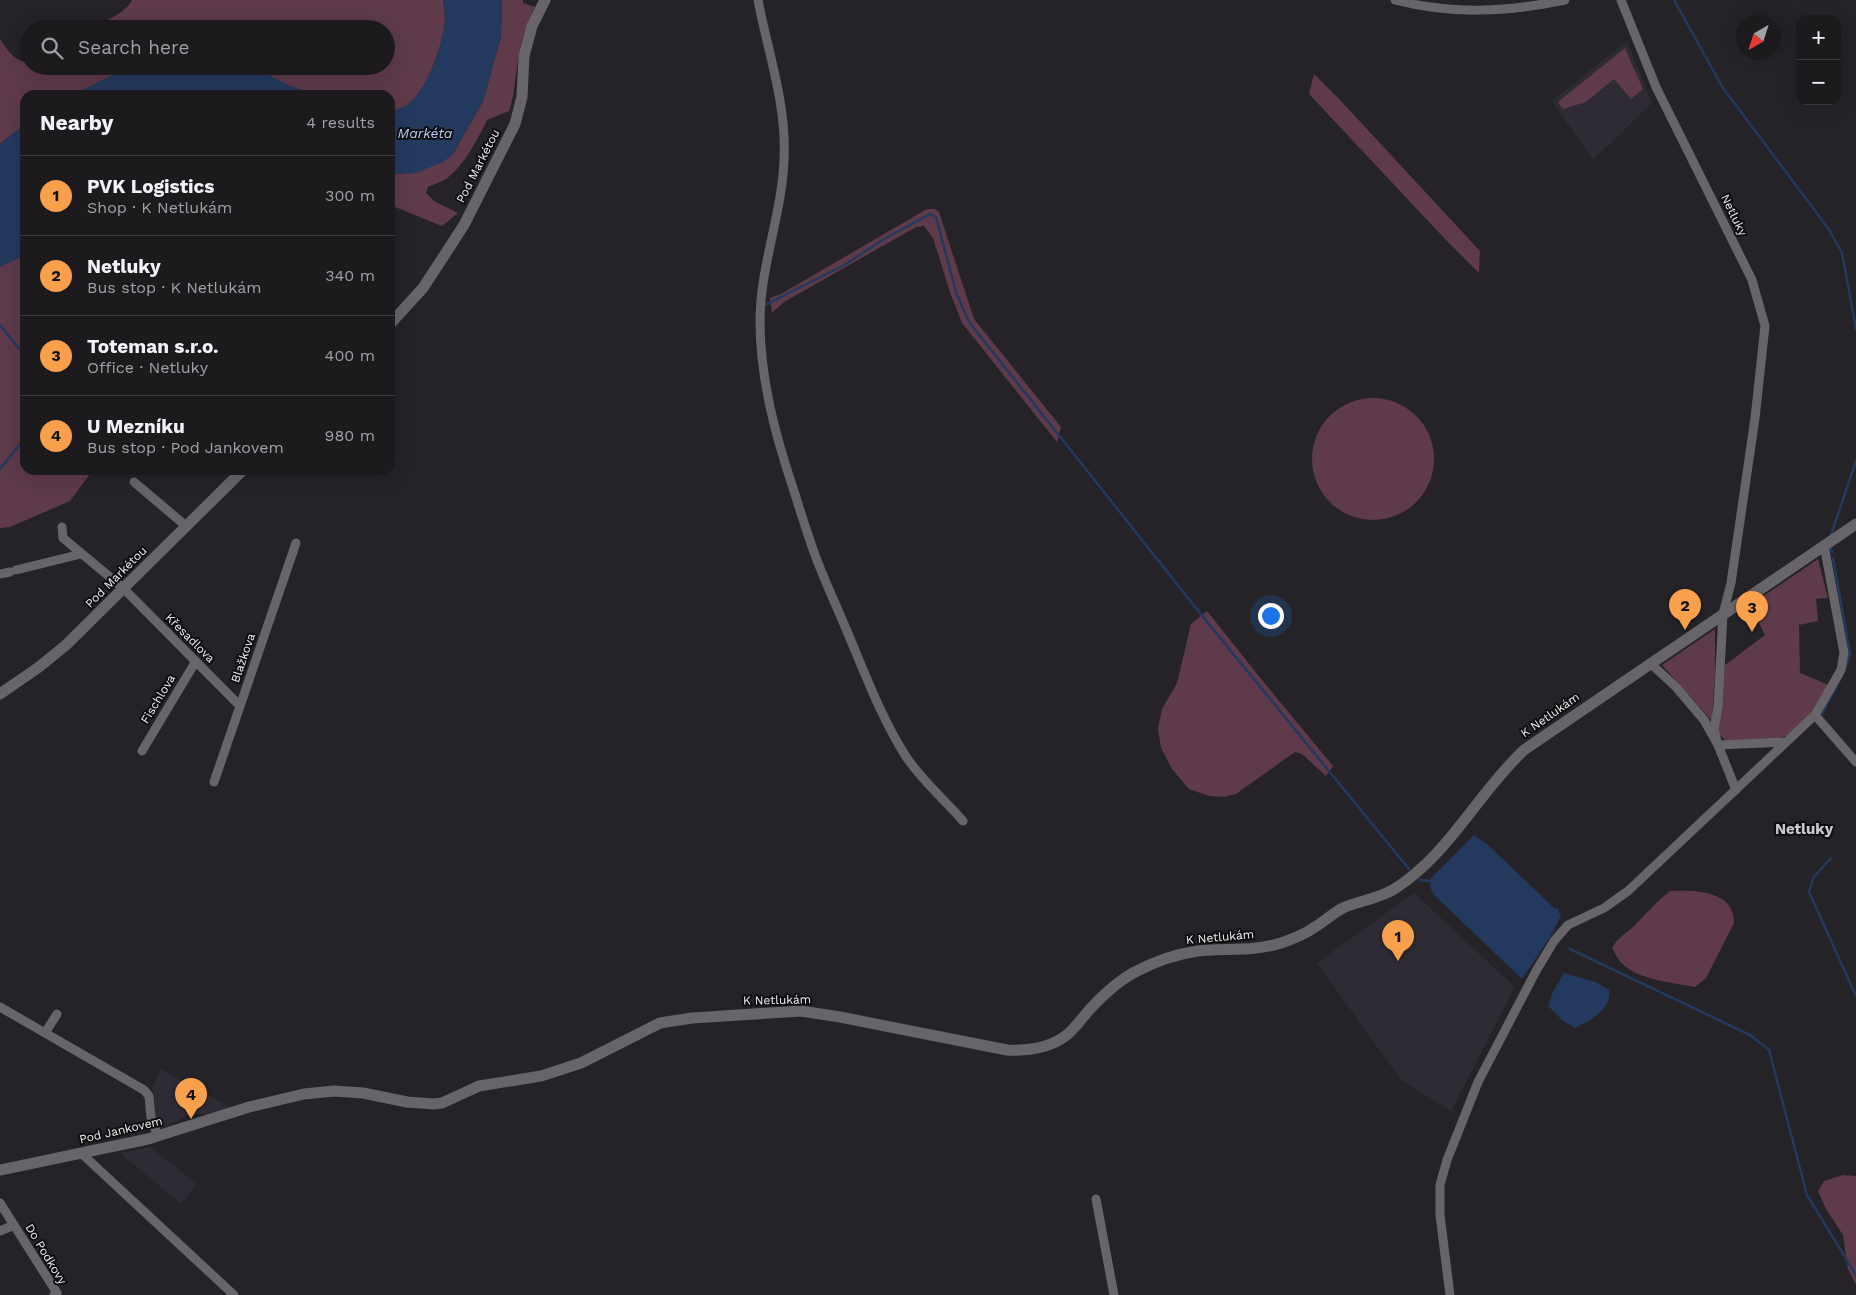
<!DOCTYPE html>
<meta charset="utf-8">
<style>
:root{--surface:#1c1a1d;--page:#29272a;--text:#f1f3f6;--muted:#a0a1a4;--line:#3a383b;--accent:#f9a04d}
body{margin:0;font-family:"Work Sans",sans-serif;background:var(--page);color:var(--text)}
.controls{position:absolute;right:15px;top:15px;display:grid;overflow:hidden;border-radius:10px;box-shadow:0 5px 20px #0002}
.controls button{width:45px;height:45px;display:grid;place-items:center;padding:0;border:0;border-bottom:1px solid var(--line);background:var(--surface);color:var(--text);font:25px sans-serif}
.compass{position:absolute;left:1736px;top:15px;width:45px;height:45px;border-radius:50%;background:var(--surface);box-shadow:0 5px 20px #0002;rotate:219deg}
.you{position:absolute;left:1270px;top:615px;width:18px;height:18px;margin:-12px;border:4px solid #fff;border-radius:50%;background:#1a73e8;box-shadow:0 0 0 8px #1a73e833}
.badge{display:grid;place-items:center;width:32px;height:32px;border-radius:50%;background:var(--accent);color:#111;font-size:16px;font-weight:700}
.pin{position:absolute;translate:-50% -41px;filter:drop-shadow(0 1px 2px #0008)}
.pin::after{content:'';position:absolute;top:26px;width:18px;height:15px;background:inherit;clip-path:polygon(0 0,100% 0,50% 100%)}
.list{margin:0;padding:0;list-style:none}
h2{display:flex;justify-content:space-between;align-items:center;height:65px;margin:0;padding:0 20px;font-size:21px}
h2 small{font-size:16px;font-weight:400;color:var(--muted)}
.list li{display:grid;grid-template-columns:32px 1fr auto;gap:15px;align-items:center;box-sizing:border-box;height:80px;padding:0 20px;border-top:1px solid var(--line)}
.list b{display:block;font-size:19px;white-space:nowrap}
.list p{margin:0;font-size:16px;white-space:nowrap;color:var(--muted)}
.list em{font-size:16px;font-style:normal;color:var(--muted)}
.icon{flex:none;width:28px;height:28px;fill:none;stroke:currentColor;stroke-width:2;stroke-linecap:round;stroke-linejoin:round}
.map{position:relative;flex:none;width:1856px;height:1295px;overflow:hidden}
.search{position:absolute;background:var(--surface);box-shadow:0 5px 20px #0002;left:20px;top:20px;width:375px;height:55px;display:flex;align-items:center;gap:12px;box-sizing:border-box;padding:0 18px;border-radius:28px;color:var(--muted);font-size:19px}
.panel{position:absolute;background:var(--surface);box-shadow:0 5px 20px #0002;left:20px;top:90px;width:375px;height:385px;border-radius:15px}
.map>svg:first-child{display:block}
.built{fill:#2f2b34}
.green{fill:#5e3a4a}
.water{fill:#23395e}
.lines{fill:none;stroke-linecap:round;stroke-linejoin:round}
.stream{stroke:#23395e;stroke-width:2.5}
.minor{stroke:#676569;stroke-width:9}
.tertiary{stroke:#676569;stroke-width:11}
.labels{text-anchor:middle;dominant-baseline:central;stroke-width:4;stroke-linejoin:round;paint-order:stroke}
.street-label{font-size:12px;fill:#f1f0f3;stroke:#0e0d0f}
.water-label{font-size:14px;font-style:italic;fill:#b8d0f7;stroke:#0e0d0f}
.quarter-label{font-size:15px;font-weight:bold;fill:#cbc9ce;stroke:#0e0d0f}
</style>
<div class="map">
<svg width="1856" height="1295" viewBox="0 0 1856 1295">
<rect width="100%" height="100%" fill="#252327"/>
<path class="built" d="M1627 41 1652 103 1593 160 1552 101Z
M1414 893 1515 987 1451 1111 1401 1080 1317 963Z
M161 1069 231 1108 209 1114H192L164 1127 155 1117V1101L152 1088Z
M150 1147 197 1184 181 1204 120 1153Z"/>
<path class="green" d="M132 0H443C444 6 445 13 445 20 444 42 428 87 411 102 406 107 397 110 390 111V95H319L290 86 256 69 245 66H386V29H91C104 21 125 14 132 0Z
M502 0H523V3L535 7C527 23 521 41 518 60 515 77 515 94 509 111L487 120C478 139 463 167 446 179 441 182 434 184 428 187L426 193 434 201 458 213 442 226 390 205V174L416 173 453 154 483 101 501 36Z
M0 39C8 51 14 61 29 63V66H132L72 95H25V124L0 144Z
M1625 48 1643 89 1631 99 1614 79 1586 102 1563 109 1558 102Z
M1314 74 1340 100 1480 251 1479 273 1444 238 1309 94Z
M927 209H935L939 212 974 319 1061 427 1057 442 962 323 950 292 933 238 924 226 916 227 784 302 772 313 770 298 781 294Z
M25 255V470H93L70 501 10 527 0 528V267Z
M1312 459a61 61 0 1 1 122 0a61 61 0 1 1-122 0Z
M1818 559 1828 598 1816 599 1818 621 1799 625 1800 673 1829 685C1819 702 1801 734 1780 738 1764 742 1743 740 1726 741L1718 733 1725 665 1765 635 1752 609 1762 597Z
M1207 611 1266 685 1333 766 1326 776 1302 754 1295 752 1236 794 1223 797 1209 796 1189 789 1172 769 1161 748 1158 729 1162 709 1177 683 1191 624Z
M1715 629V673L1712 721 1662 665Z
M1670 891C1694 890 1735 890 1734 923L1706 978 1695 987C1675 983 1642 980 1626 967 1619 962 1616 955 1612 948 1617 938 1627 933 1635 925 1646 914 1657 901 1670 891Z
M1843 1175 1856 1176V1285L1848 1269 1843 1235 1826 1209 1818 1191 1824 1181Z"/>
<path class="water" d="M443 0H502L501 36 483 101 453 154 443 162 416 173 390 174V111C397 110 406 107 411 102 428 87 444 42 445 20 445 13 444 6 443 0Z
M132 66H245L256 69 290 86 319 95H72Z
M25 124V255L0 267V144Z
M1474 835 1487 844 1554 908 1558 909 1561 916 1550 937 1522 979 1434 895 1430 887 1431 878Z
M1564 973 1596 982 1609 990C1613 1008 1589 1022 1575 1028L1563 1021 1548 1006 1553 992Z"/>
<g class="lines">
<path class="stream" d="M1674 0 1723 88 1828 228 1842 253 1856 329
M765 305 846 264 884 239 930 214 936 217 956 292 969 322 1208 623 1409 869
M0 325 25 356
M0 469 25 438
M1830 538 1856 461
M1831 549 1832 552
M1833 558 1850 654 1846 666
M1822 714 1843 674
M1831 858 1813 878 1809 892 1856 996
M1419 880 1432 881
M1570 949 1750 1035 1769 1050 1807 1195 1856 1275"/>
<path class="minor" d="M758 0C768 53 787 105 784 160 782 214 760 267 760 321 760 378 775 434 793 488 800 510 807 533 815 555 825 582 838 609 849 636 866 676 882 719 905 755 921 780 944 799 963 821
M1395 0C1452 15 1507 12 1565 0
M1621 0 1656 87 1752 280 1765 326 1755 418 1731 583 1723 614 1718 707 1714 729 1718 745 1736 790
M134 482 186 526
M62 527 63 538 123 588 240 706
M16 570 81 554
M0 574 10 572
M1650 663 1676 687 1704 720 1718 745 1786 742
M1815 715 1856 762
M142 751 196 661
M214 782 296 543
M0 1007 144 1090 149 1096 151 1118 158 1136
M45 1033 57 1014
M81 1153 234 1295
M1096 1199 1114 1295
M0 1203 57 1293 54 1295
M0 1231 14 1225
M1450 1295 1440 1215V1185L1447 1160 1478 1082 1536 971 1554 941 1568 925 1604 908 1628 891 1815 715 1841 670 1844 653 1824 545"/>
<path class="tertiary" d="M390 324 423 288 464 225 515 124 522 97 524 56 532 26 545 0
M0 694 39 667 66 645 243 470
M0 1170 148 1139 249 1107 304 1094 334 1091 363 1093 407 1102 434 1104 442 1103 479 1086 541 1076 581 1063 660 1023 692 1018 801 1011 840 1017 1007 1050C1028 1051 1051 1048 1068 1034 1076 1027 1083 1017 1090 1009 1104 994 1119 980 1137 971 1156 961 1177 954 1198 951 1226 948 1253 952 1281 943 1293 939 1305 934 1315 927 1325 921 1333 913 1343 908 1360 900 1380 899 1396 888 1450 853 1478 793 1524 750L1856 524"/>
</g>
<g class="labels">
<g class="street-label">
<text transform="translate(478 166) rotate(-63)">Pod Markétou</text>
<text transform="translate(1734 215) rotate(64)">Netluky</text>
<text transform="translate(116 577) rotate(-45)">Pod Markétou</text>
<text transform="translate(190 638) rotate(45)">Křesadlova</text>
<text transform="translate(243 658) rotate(-71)">Blažkova</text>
<text transform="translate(158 699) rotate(-59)">Fischlova</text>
<text transform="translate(1550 715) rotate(-35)">K Netlukám</text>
<text transform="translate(1220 937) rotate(-5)">K Netlukám</text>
<text transform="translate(777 1000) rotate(-1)">K Netlukám</text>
<text transform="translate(121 1130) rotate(-13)">Pod Jankovem</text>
<text transform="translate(46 1254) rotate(59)">Do Podkovy</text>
</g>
<g class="water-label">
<text x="425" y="133">Markéta</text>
</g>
<g class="quarter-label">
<text x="1804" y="829">Netluky</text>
</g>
</g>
</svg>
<div class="controls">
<button>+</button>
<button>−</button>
</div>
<svg class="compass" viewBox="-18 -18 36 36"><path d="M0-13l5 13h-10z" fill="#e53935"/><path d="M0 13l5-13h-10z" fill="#a0a1a4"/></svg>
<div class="you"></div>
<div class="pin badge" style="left:1398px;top:961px">1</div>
<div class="pin badge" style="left:1685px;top:630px">2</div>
<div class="pin badge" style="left:1752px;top:632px">3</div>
<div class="pin badge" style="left:191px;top:1119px">4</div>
<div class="search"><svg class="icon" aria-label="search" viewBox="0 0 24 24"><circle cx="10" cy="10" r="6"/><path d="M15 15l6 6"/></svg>Search here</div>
<section class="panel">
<h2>Nearby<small>4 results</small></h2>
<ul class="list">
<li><span class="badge">1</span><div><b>PVK Logistics</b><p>Shop · K Netlukám</p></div><em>300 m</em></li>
<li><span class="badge">2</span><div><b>Netluky</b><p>Bus stop · K Netlukám</p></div><em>340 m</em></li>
<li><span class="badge">3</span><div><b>Toteman s.r.o.</b><p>Office · Netluky</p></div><em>400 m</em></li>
<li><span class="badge">4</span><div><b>U Mezníku</b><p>Bus stop · Pod Jankovem</p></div><em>980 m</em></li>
</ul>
</section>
</div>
